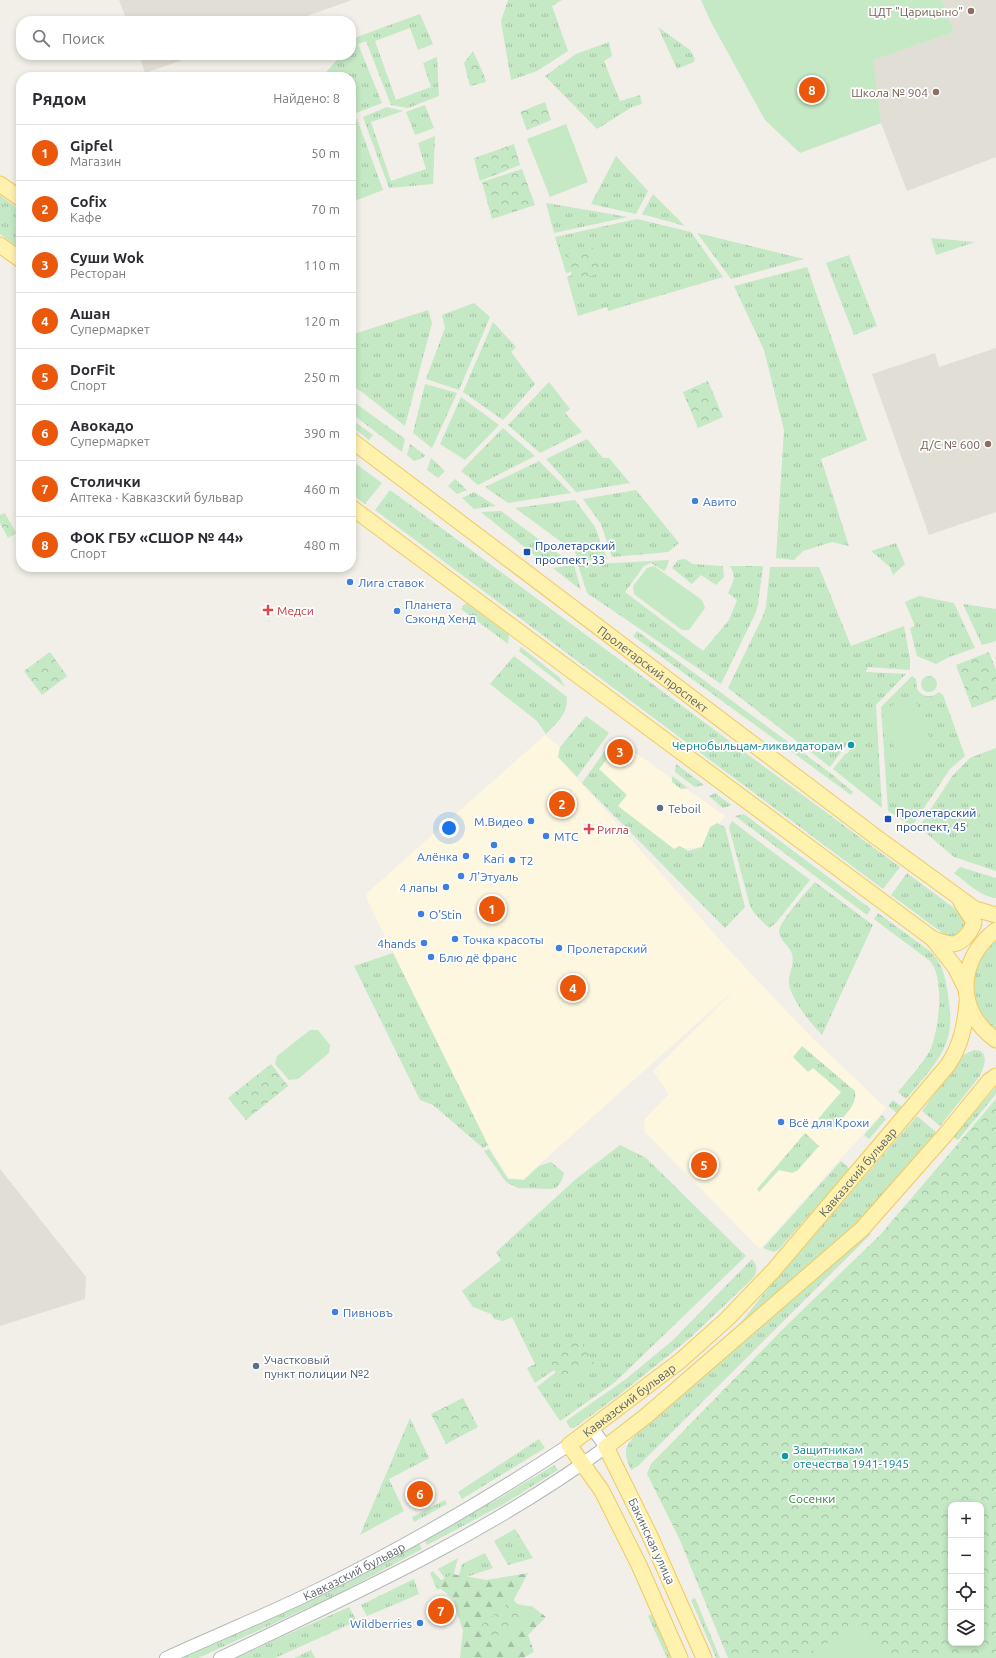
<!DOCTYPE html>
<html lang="ru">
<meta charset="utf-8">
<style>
:root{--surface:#fff;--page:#f2f2f3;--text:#2b2b33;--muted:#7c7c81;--line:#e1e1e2;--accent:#ea580c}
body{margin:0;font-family:Ubuntu,sans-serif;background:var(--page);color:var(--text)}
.controls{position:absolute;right:12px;bottom:12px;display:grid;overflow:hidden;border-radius:8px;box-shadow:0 2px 6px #0003}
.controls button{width:36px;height:36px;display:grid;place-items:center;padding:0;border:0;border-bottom:1px solid var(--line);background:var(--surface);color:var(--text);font:20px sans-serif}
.you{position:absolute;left:449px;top:828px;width:14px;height:14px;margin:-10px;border:3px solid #fff;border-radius:50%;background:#1a73e8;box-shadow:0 0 0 6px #1a73e833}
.badge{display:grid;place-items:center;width:26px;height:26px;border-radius:50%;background:var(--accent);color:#fff;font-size:13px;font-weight:700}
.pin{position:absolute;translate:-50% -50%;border:2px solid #fff;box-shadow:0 1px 4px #0006}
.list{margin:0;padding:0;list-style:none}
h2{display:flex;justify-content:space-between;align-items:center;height:52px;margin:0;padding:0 16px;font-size:17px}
h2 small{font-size:13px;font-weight:400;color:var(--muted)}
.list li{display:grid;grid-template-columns:26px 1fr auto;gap:12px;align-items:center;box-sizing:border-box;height:56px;padding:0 16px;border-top:1px solid var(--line)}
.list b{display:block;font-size:15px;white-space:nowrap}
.list p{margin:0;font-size:13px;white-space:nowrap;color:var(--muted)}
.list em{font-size:13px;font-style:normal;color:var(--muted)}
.icon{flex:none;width:22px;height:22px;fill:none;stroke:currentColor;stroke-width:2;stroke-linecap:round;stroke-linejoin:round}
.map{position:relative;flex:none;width:996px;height:1658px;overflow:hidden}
.search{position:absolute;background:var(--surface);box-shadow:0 2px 6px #0003;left:16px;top:16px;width:340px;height:44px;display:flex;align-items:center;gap:10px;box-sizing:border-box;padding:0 14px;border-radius:16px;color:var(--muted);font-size:15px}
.panel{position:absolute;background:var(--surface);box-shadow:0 2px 6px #0003;left:16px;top:72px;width:340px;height:500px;border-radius:16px}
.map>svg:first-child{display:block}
.commercial{fill:#fef7e0}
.education{fill:#e1ded6}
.grass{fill:url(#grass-tufts)}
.forest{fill:url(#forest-firs)}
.park{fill:url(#park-crowns);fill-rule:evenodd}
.pitch{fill:#c5e8c5}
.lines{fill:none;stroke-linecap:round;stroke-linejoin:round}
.tertiary-casing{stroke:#b5b8bc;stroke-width:14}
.primary-casing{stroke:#f2c960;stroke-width:17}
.tertiary{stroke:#fff;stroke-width:12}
.primary{stroke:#fff2af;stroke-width:15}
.education-dot{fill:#8d6e63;stroke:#fff;stroke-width:1.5}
.shop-dot{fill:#3f7fe0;stroke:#fff;stroke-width:1.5}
.transit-dot{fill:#1a4fb4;stroke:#fff;stroke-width:1.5}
.health-dot{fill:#e0444e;stroke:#fff;stroke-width:1.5}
.culture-dot{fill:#0f9aa8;stroke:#fff;stroke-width:1.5}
.service-dot{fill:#5c6f8a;stroke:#fff;stroke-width:1.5}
.labels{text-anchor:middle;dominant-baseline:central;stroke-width:3.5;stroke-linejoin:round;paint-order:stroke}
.education-label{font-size:12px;fill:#785e54;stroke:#fff;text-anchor:end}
.shop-label{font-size:12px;fill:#366cbe;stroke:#fff;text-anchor:start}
.transit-label{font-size:12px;fill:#164399;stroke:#fff;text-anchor:start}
.health-label{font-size:12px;fill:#be3a42;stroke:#fff;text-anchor:start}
.street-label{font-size:12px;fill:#5f6368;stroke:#fff}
.culture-label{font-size:12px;fill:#0d838f;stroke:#fff;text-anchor:end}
.service-label{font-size:12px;fill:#4e5e75;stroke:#fff;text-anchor:start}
.park-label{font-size:12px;fill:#348238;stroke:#fff}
</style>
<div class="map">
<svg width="996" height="1658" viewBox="0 0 996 1658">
<defs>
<pattern id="grass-tufts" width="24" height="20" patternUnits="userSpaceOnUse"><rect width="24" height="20" fill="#c5e8c5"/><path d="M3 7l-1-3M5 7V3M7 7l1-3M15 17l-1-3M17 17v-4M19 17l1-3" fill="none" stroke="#a3c0a4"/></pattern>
<pattern id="forest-firs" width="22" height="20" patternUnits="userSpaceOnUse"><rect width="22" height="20" fill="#c5e8c5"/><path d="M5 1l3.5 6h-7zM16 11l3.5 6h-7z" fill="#a3c0a4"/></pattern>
<pattern id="park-crowns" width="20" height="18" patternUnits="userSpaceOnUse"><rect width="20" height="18" fill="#c5e8c5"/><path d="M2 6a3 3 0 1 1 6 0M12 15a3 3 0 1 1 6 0" fill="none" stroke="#a3c0a4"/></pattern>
</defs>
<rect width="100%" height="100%" fill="#f1efe8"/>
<path class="commercial" d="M545 735 560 747 558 757 727 948 808 1034 886 1108 760 1249 645 1132 644 1120 669 1094 653 1071 742 983 523 1179 509 1178 488 1145 367 899V893Z
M620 742 725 816 702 847 674 849 618 806 599 769Z"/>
<path class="education" d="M119 0H352L293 21H127Z
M942 0H996V157L907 191 881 123 872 60 954 32Z
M139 55H197L145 73Z
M996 348V512L929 535 872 374 935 353 939 367Z
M0 1169 86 1277 85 1299 0 1326Z"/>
<path class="grass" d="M508 0H562L552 6 568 51 537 71 511 80 501 21Z
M420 14 433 44 418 50 410 28 375 41 396 100 431 87 423 63 437 57 439 96 408 108 391 105 366 41 358 44 382 103 351 115V77H322L341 55H351V44L357 37Z
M658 27 690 50 695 59 694 62 677 69Z
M609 42 612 56 604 61 620 101 640 95 642 104 632 107 597 129 545 76 576 54Z
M425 105 434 128 415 135 406 112Z
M387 107 403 111 371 122 391 181 426 169 418 143 435 136 433 184 389 188 363 117Z
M357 119 383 190 357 200 351 199V120Z
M616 156 648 191 636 214 591 204Z
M653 194 685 226 642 214Z
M0 195 21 211V249L0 234Z
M546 203 628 217 554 233Z
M637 219 691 232 723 277 608 311 607 307 578 316 567 277 572 275 573 280 567 254 572 272 566 273 555 237Z
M697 233 804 259 731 279Z
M931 238 975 242 936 255Z
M849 255 877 326 854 335 826 263Z
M807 267 867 440 821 459 849 546 832 542 803 551 794 560 776 558 784 430 764 350 734 286Z
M474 303 490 317 459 390 426 379 445 328 442 315Z
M428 310 432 323 405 426 362 392 351 385V335Z
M493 322 516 347 511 352 535 384 503 420 463 392Z
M549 382 570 409 565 413 582 432 540 453 508 425Z
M425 384 457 393 432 448 413 433Z
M461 397 499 425 465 460 440 444Z
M351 400 405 439 402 452 351 413Z
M351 419 373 435 369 440 351 426Z
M503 428 535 456 478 485 461 471Z
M587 439 603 458H609L630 483 576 492 546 459Z
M410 444 425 455 423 458 414 461 407 455Z
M431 458 445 471 438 478 427 470Z
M352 461 382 483 365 504 351 494Z
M539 461 571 493 508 503 485 487Z
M455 479 467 490 457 494 448 486Z
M390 490 900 867 883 889 375 510Z
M636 490 679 543 668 552 612 557 601 524 583 499Z
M474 492 496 506 474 509 462 498Z
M575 500 595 527 607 559 578 561 575 552 515 508Z
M501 511 567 560 544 563 481 512Z
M896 543 905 564 893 575 890 567 871 551Z
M685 559 693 564 723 566 724 577 716 585 701 575 692 584 672 568 678 560Z
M669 560 666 569 664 571 651 563 644 566 625 592 703 651 729 620 737 600 728 593C733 581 737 578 730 566H763L758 604 756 612 721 684 587 593 578 565Z
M574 565 581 590 553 568Z
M770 567H819L851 646 904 626 910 659V670L868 667 866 672 906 674 876 705 882 808 833 769 846 753 847 754 852 747 847 744 830 767 728 688 763 616 766 607Z
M919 596 954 603 975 648 949 657 936 664 917 656 910 628 915 626 905 602Z
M466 603 509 635 508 644 461 609Z
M963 604 996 609V641L982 645Z
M637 631 833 775 853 792 851 795 633 636Z
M521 647 560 678 565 687 519 651Z
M514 656 567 697C567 716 558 721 546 734L537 721 490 684Z
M921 684a8 8 0 1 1 16 0a8 8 0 1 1-16 0Z
M912 676 916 679 917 689C922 697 931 699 939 692L943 695 965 756 950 769 912 826 888 811 881 707Z
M586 716 609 733 577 777 558 757 560 747Z
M614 738 620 742 599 769 627 795 618 806 674 849 680 846 688 851 702 847 710 827 717 823 725 827 745 907 725 928 582 783Z
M996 748V871L954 857 919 827 953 775 970 758Z
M676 764 704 785 695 787 675 772Z
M672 776 688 788 681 789 672 782Z
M715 793 731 805 730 806 723 808 709 796Z
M744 814 871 909 867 915 735 816Z
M732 821 810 880 775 924 769 928 754 913 750 906 729 827Z
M960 867 996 878V898C981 897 966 882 954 873Z
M907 873 966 917 968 921 960 938 948 937 891 895Z
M815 882 873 925 822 1035C812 1025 791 999 789 984 788 974 795 966 792 954 790 946 779 940 779 931 780 921 807 891 815 882Z
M878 913 931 952C943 964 945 977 948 994 949 1004 951 1014 950 1024 949 1054 924 1077 906 1099L898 1092C906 1082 927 1059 931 1048 939 1028 945 978 930 961L874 919Z
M996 939V1032C971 1013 967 975 985 950 988 946 992 942 996 939Z
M393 953 488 1145 483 1148 433 1105 420 1100 354 966Z
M802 1046 855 1091C858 1106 840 1120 831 1130L818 1119 841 1092 813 1068 808 1072 793 1057Z
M974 1050C991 1050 984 1068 979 1077L940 1126 922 1111 963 1055Z
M996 1087V1094L958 1140 953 1137Z
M893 1100 902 1107 897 1113 888 1106Z
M882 1115 886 1119 869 1139 864 1135Z
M917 1116 936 1132 857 1223 687 1374 618 1429 617 1428 686 1373 735 1330 766 1291Z
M805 1133 819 1146 797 1171 792 1173 779 1170 759 1192 757 1189Z
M620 1145 646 1158 746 1256 614 1383 560 1421 537 1387 556 1372 563 1383 547 1359 554 1370 535 1383 527 1368 535 1364 512 1317 503 1321 494 1319 491 1314 473 1307 462 1291 501 1260 496 1252 576 1179Z
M489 1149 508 1179 524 1180 539 1166 551 1162 564 1173 561 1182 556 1188 550 1189 518 1188 506 1182 484 1151Z
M841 1161 850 1169 778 1250 774 1252 763 1248Z
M868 1232 871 1234 638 1466 631 1470C623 1453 624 1447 637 1433Z
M752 1259C757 1266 758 1269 754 1277L690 1338 619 1395 574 1428H570L566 1421 626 1379 672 1341Z
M410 1418 429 1458 389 1479 404 1511 360 1535Z
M539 1439 545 1448 462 1499 458 1492Z
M554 1465 558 1470 502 1505 427 1545 424 1539 500 1498Z
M445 1500 447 1504 414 1522 412 1517Z
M515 1529 533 1558 508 1565 494 1541Z
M419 1543 422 1549 336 1595 198 1658H181Z
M485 1553 493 1568 466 1577 457 1582 462 1564Z
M458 1558 451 1584H449L438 1569Z
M433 1571 446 1586 437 1590 430 1573Z
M414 1579 419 1594 367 1616 361 1605Z
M695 1598 720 1658H716L691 1600Z
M349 1607 357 1621 275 1658H234Z
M653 1614 673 1658H667L648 1616Z
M311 1650 315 1658H294Z"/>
<path class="forest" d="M528 1573 512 1603 533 1607 546 1617 528 1635 534 1652 523 1658H460L463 1631 453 1599 435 1584 452 1574 487 1580Z"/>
<path class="park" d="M473 51 484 75 486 82 470 86 464 63Z
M545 102 551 120 527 130 520 112Z
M514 144 520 165 480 181 474 158Z
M522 169 535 205 492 219 482 182Z
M596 247 602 273 574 280 567 254Z
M708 381 723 417 698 428 683 392Z
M5 513 16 533 8 538 0 523V515Z
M50 652 67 676 42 695 24 671Z
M989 652 996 670V699L972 708 956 665Z
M271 1064 288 1086 246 1120 228 1098Z
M996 1099V1658H728L679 1538 647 1474 651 1464 784 1328 880 1235ZM951 1505H981V1643H951Z
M578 1338 594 1363 563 1383 547 1359Z
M463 1398 478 1427 446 1444 431 1414Z
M513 1599 529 1618 495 1646 479 1627Z"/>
<path class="pitch" d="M701 0H942L954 32 873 60 881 123 800 153 765 120 712 24Z
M566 124 588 182 550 197 527 139Z
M654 566 702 600 705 608 689 630H682L634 594 633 586 647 568Z
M907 700 913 701 917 704 931 742C928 753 917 755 907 759L897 755 883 715C886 705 899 703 907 700Z
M310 1030H318L330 1045 329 1053 298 1079 289 1080 275 1064 277 1056Z
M865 1624 879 1652 867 1658H817L813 1650Z"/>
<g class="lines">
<defs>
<g id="tertiary">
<path id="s1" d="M166 1658C216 1635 266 1615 315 1591 403 1548 487 1499 569 1445"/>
<path d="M220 1658C352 1595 487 1534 606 1447L592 1428"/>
</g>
<g id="primary">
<path d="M0 184 21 199"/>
<path d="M0 245 21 260"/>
<path id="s2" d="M351 440 876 837 975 909 996 915"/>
<path d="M351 507 933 939 955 967 965 987"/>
<path d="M996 930C957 960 955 1011 996 1040"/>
<path d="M933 939C949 944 956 949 968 934 971 930 973 927 974 922L961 902"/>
<path id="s3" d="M680 1658 639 1565 602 1491 569 1445 680 1361 727 1319 773 1271 948 1065C961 1045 965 1026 967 1002"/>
<path d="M704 1658 650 1536 606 1447 646 1416 862 1229 945 1135 989 1081 996 1076"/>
</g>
</defs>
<use href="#tertiary" class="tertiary-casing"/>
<use href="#primary" class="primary-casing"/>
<use href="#tertiary" class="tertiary"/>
<use href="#primary" class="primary"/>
</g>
<g class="education-dot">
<circle cx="971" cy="11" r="4"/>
<circle cx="936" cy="92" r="4"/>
<circle cx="988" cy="444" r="4"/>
</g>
<g class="shop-dot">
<circle cx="695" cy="501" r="4"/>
<circle cx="350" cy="582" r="4"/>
<circle cx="397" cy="611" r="4"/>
<circle cx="531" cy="821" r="4"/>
<circle cx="546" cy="836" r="4"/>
<circle cx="494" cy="845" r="4"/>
<circle cx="466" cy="856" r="4"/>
<circle cx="512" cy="860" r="4"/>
<circle cx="461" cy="876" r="4"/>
<circle cx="446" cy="887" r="4"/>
<circle cx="421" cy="914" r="4"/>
<circle cx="455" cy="939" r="4"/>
<circle cx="424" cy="943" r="4"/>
<circle cx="559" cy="948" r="4"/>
<circle cx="431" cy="957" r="4"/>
<circle cx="781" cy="1122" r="4"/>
<circle cx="335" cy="1312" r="4"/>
<circle cx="420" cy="1623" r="4"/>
</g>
<g class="transit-dot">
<rect x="523" y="548" width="8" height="8" rx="2"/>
<rect x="884" y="815" width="8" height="8" rx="2"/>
</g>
<g class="health-dot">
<path d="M266 604h4v4h4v4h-4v4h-4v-4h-4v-4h4z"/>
<path d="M587 823h4v4h4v4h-4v4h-4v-4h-4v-4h4z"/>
</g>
<g class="culture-dot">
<circle cx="851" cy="745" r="4"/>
<circle cx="785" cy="1456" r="4"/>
</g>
<g class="service-dot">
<circle cx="660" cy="808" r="4"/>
<circle cx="256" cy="1366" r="4"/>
</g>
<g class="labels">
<g class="education-label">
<text x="963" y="11">ЦДТ "Царицыно"</text>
<text x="928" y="92">Школа № 904</text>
<text x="980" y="444">Д/C № 600</text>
</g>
<g class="shop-label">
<text x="703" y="501">Авито</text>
<text x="358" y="582">Лига ставок</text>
<text x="405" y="604">Планета<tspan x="405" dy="14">Сэконд Хенд</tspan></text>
<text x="523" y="821" text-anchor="end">М.Видео</text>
<text x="554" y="836">МТС</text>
<text x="458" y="856" text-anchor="end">Алёнка</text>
<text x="494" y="858" text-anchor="middle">Kari</text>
<text x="520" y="860">T2</text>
<text x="469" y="876">Л'Этуаль</text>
<text x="438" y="887" text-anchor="end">4 лапы</text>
<text x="429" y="914">O'Stin</text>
<text x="463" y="939">Точка красоты</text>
<text x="416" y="943" text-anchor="end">4hands</text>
<text x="567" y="948">Пролетарский</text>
<text x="439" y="957">Блю дё франс</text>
<text x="789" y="1122">Всё для Крохи</text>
<text x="343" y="1312">Пивновъ</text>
<text x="412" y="1623" text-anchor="end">Wildberries</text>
</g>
<g class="transit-label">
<text x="535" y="545">Пролетарский<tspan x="535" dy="14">проспект, 33</tspan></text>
<text x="896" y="812">Пролетарский<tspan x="896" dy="14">проспект, 45</tspan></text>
</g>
<g class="health-label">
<text x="277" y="610">Медси</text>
<text x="597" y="829">Ригла</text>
</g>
<g class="street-label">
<text stroke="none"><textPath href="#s2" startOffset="379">Пролетарский проспект</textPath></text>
<text stroke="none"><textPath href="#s3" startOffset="640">Кавказский бульвар</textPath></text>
<text stroke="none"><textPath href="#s3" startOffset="316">Кавказский бульвар</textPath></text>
<text transform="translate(652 1541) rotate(65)">Бакинская улица</text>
<text stroke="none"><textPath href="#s1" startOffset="207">Кавказский бульвар</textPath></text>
</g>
<g class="culture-label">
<text x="843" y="745">Чернобыльцам-ликвидаторам</text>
<text x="793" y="1449" text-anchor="start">Защитникам<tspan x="793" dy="14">отечества 1941-1945</tspan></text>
</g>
<g class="service-label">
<text x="668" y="808">Teboil</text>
<text x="264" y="1359">Участковый<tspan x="264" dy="14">пункт полиции №2</tspan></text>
</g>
<g class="park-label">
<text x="812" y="1498">Сосенки</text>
</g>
</g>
</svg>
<div class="controls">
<button>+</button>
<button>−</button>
<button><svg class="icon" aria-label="locate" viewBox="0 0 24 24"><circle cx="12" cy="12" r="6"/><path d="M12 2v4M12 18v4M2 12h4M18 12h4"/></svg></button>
<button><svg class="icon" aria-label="layers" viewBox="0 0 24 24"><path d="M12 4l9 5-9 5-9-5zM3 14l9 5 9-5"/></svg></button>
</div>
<div class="you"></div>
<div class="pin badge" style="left:492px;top:909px">1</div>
<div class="pin badge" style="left:562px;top:804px">2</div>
<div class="pin badge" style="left:620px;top:752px">3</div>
<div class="pin badge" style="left:573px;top:988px">4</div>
<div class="pin badge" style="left:704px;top:1165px">5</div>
<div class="pin badge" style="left:420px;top:1494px">6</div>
<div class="pin badge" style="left:441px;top:1611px">7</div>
<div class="pin badge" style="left:812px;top:90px">8</div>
<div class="search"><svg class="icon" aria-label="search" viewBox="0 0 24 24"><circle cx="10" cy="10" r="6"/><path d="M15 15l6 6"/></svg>Поиск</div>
<section class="panel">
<h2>Рядом<small>Найдено: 8</small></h2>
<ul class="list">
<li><span class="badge">1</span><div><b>Gipfel</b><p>Магазин</p></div><em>50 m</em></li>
<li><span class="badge">2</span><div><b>Cofix</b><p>Кафе</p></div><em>70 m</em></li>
<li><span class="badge">3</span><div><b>Суши Wok</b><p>Ресторан</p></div><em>110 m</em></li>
<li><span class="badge">4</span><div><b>Ашан</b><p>Супермаркет</p></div><em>120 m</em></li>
<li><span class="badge">5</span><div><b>DorFit</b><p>Спорт</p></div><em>250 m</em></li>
<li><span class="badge">6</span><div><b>Авокадо</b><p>Супермаркет</p></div><em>390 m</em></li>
<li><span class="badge">7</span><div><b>Столички</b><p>Аптека · Кавказский бульвар</p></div><em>460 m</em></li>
<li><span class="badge">8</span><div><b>ФОК ГБУ «СШОР № 44»</b><p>Спорт</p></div><em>480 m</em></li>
</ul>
</section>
</div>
